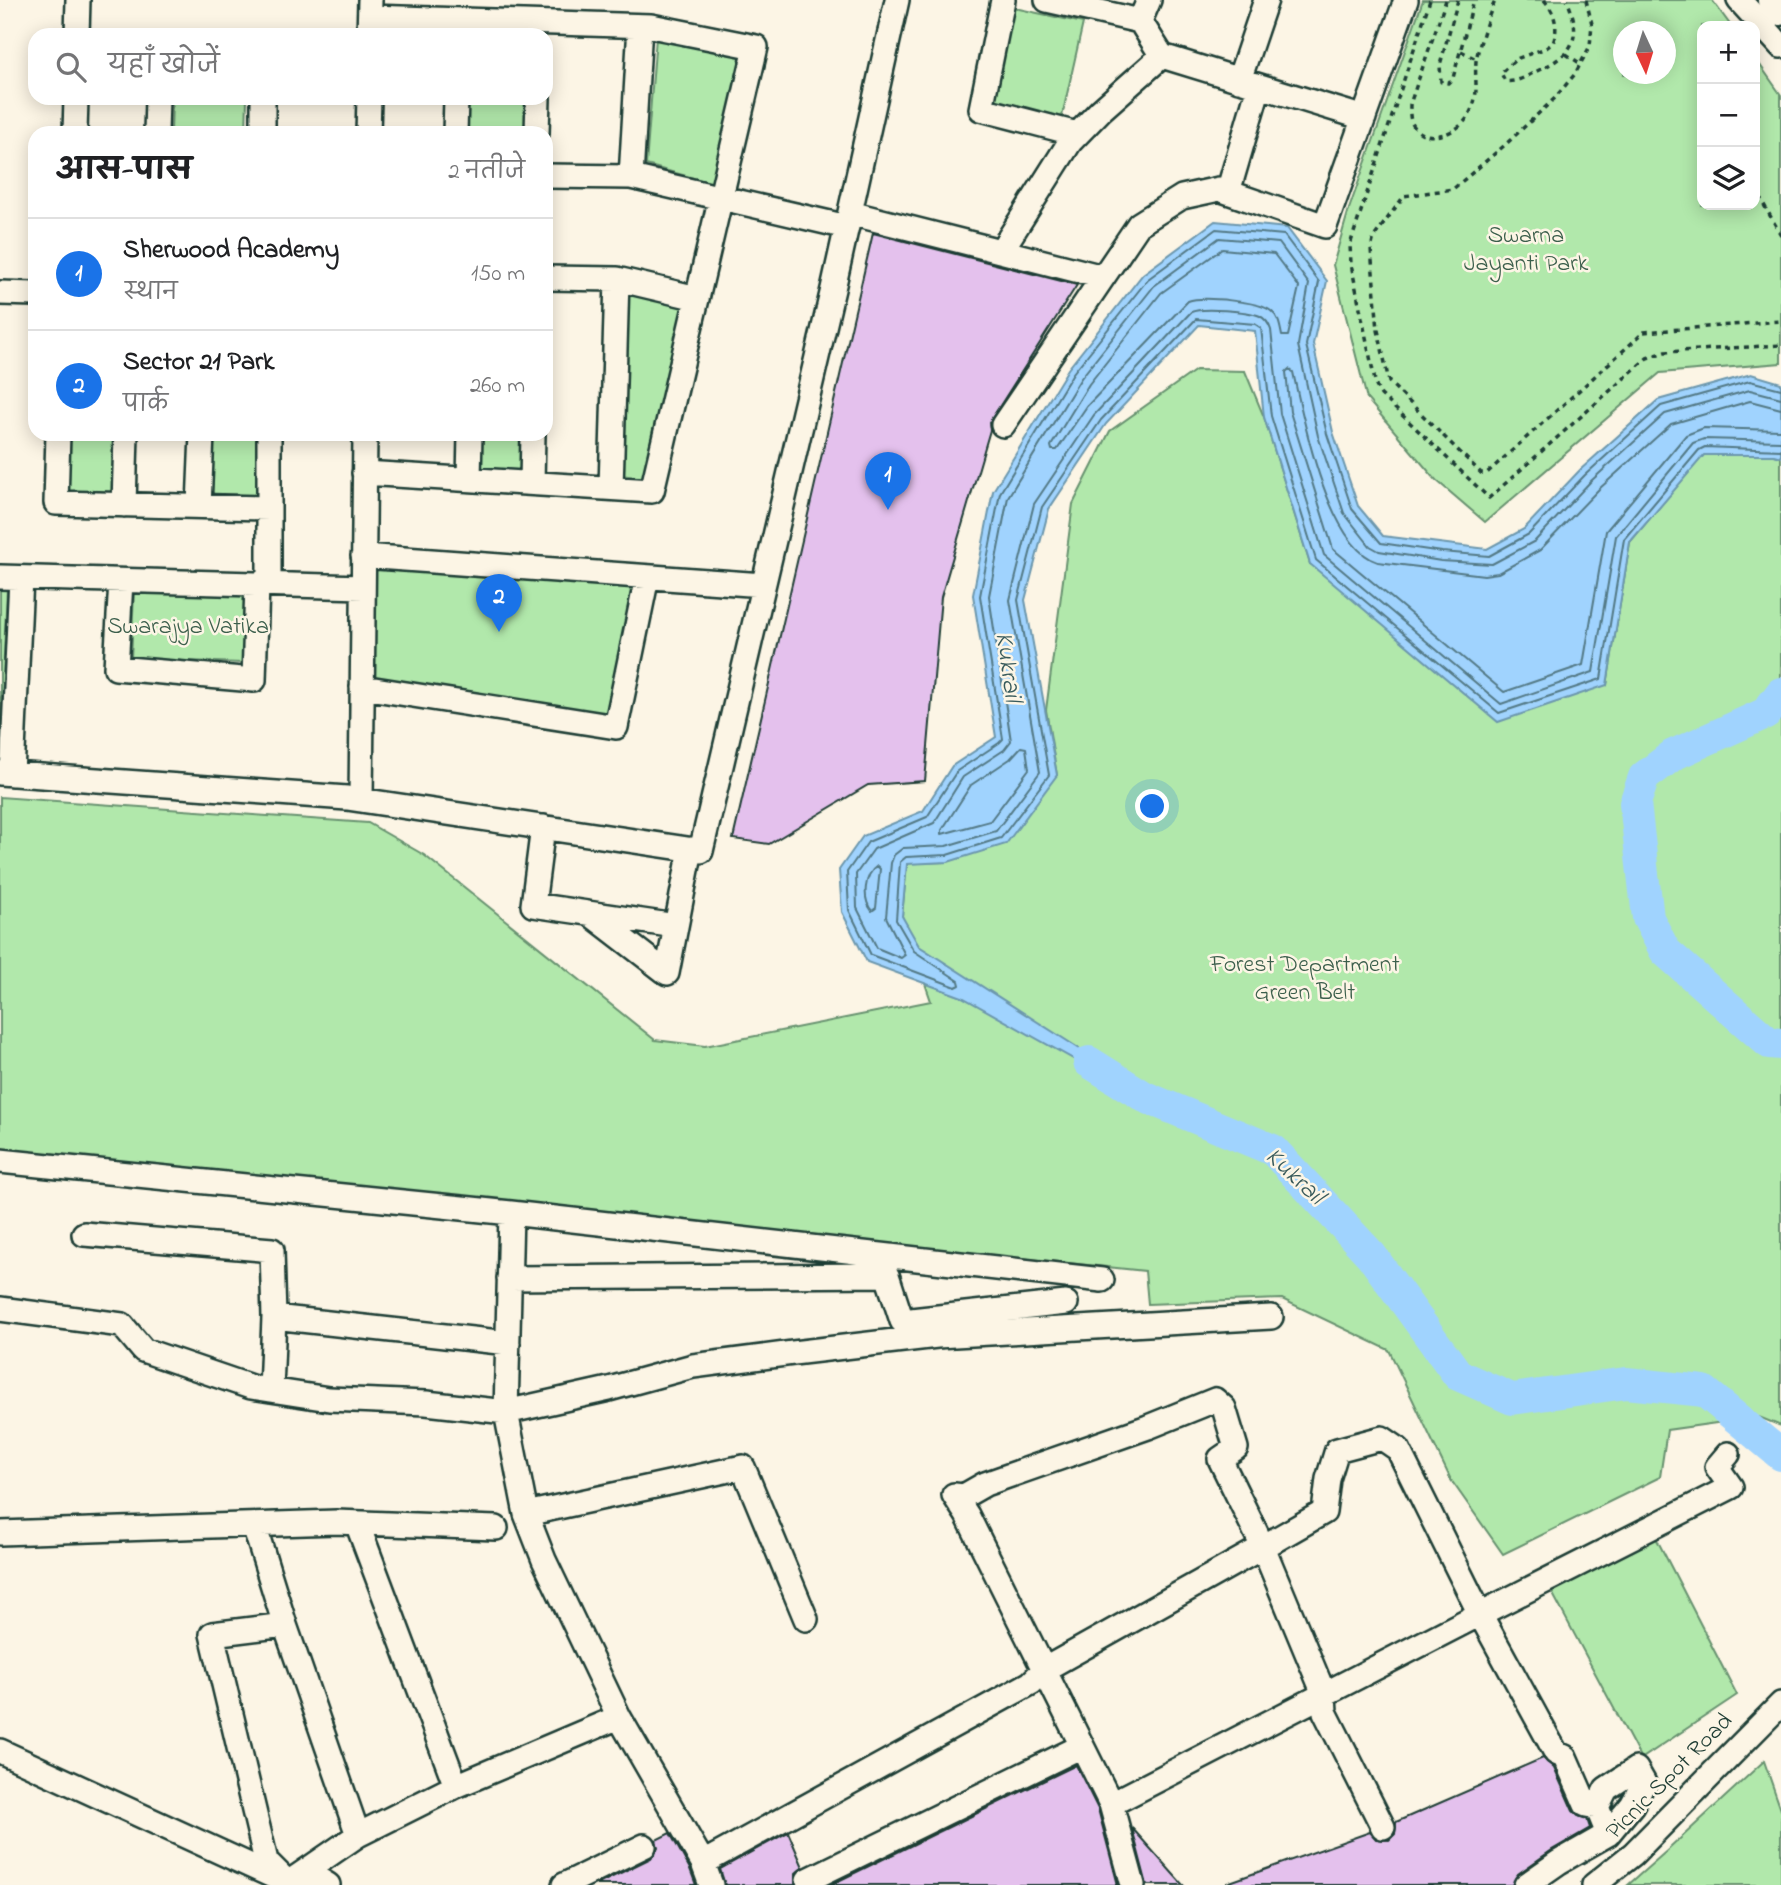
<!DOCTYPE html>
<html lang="hi">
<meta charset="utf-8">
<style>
:root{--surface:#fff;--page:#f6f6f6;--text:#202124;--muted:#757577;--line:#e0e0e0;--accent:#1a73e8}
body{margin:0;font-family:"Indie Flower","Playpen Sans Deva",sans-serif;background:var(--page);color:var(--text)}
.controls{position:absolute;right:21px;top:21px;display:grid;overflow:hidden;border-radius:14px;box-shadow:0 4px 18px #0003}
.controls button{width:63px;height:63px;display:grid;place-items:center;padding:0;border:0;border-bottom:2px solid var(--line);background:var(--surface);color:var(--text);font:35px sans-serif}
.compass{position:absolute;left:1613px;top:21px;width:63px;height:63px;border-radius:50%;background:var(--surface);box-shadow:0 4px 18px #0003;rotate:176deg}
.you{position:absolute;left:1153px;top:807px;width:24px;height:24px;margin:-18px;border:5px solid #fff;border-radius:50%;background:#1a73e8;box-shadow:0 0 0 10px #1a73e833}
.badge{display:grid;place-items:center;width:46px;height:46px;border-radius:50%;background:var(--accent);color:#fff;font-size:23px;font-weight:700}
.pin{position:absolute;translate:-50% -58px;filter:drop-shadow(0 2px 4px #0008)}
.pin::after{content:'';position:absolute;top:37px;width:24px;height:21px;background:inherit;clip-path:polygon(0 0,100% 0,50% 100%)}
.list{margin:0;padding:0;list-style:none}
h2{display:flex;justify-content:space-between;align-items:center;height:91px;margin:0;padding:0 28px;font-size:30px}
h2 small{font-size:23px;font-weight:400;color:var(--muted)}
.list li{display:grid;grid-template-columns:46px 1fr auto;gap:21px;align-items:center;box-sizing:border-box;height:112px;padding:0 28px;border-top:2px solid var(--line)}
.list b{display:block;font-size:26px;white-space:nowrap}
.list p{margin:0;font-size:23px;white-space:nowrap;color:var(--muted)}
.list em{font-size:23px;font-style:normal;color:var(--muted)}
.icon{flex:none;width:38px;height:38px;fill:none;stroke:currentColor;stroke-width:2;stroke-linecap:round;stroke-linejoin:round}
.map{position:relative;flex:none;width:1781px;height:1885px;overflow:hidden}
.search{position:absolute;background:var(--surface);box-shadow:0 4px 18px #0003;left:28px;top:28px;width:525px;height:77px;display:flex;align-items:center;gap:18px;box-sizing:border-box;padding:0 24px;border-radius:21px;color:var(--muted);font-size:26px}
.panel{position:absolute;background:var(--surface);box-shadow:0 4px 18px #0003;left:28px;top:126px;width:525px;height:315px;border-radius:21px}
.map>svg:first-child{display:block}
.green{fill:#b1e8ab;stroke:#689270;stroke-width:2;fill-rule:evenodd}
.water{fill:#a0d3fe;stroke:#6c97ad;stroke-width:2}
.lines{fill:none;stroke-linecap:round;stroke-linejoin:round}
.shore{stroke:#537985;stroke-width:2}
.river{stroke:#a0d3fe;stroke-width:32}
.building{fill:#e4c1ed;stroke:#1f3d34;stroke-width:2}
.minor-casing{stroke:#1f3d34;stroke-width:28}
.highway-casing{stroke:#1f3d34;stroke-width:37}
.path{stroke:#1f3d34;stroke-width:3.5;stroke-dasharray:5 5;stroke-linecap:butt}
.minor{stroke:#fcf5e5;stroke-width:23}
.highway{stroke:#fcf5e5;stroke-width:32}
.labels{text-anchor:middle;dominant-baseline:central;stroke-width:5;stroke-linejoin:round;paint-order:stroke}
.park-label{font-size:24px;fill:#3c5f4c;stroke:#fcf5e5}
.street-label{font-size:24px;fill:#1f3d34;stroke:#fcf5e5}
.water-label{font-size:26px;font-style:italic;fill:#395b5c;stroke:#fcf5e5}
</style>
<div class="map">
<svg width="1781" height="1885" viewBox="0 0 1781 1885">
<rect width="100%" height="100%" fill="#fcf5e5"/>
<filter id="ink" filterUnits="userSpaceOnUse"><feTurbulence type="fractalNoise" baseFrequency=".0143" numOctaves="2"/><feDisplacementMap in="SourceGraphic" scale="14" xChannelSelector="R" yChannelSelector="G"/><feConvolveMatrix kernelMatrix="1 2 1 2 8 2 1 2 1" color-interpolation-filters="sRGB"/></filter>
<g filter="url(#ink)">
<path class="green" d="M1423 0H1712L1731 26H1702V205H1755V58L1781 95V363L1660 373 1485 522 1436 480 1367 399 1333 265 1349 209ZM1624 32H1666V74H1624Z
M1010 7 1083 23 1061 121 987 105Z
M656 37 744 55 712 183 646 165Z
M172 98H247L246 133H171Z
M467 98H526L525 133H466Z
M626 288 686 303 646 478 620 475Z
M1196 370 1245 371 1264 417 1310 564 1607 685 1630 542 1704 454 1775 455 1781 457V1426L1759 1417 1667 1430 1660 1477 1503 1554 1451 1480 1389 1350 1282 1299 1148 1304 1145 1271 0 1152V797L368 823 424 855 655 1040 705 1046 931 1001 902 916 907 863 948 862 1057 775 1046 710 1073 504 1110 431Z
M68 434H115L114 494H67Z
M209 434H257L256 498 208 497Z
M481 434H525V472H480Z
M376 567 634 586 608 715 373 677Z
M0 588H7L0 743Z
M134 592 245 595 243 663 131 659Z
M1651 1528 1737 1695 1641 1759 1546 1581Z
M1764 1761 1781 1810V1885H1628L1670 1848Z"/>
<path class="water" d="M1215 221 1287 228 1327 281 1313 344 1333 432 1358 506 1383 536 1487 549 1524 529 1580 470 1658 400 1751 374 1781 383V457L1774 455H1704L1630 542 1607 685 1498 722 1310 564 1264 417 1255 331 1199 325 1106 424 1049 509 1025 600 1057 775 1006 844 948 862 907 864 902 916 919 946 1108 1067 1127 1085 1102 1075 962 997 867 962 842 912 839 870 863 836 923 811 952 766 996 737 973 595 993 491 1068 369 1143 274Z"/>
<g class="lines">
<path class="shore" d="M1222 249 1274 254 1299 287 1288 336H1282C1280 326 1279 317 1271 311 1259 301 1202 296 1188 301L1087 406 1057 450H1052L1051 446 1089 384 1161 293Z
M1781 389 1750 381 1661 406 1585 475 1529 534 1489 556 1442 552 1381 543 1352 509 1327 434 1306 345 1319 282 1284 235 1216 229 1148 279 1073 373 1000 493 980 596 1003 739 999 743 957 771 927 817 868 842 847 872 849 910 871 955 956 987 960 985 959 981 914 951 896 920 900 862 906 857 947 855 1001 838 1049 775 1018 600 1042 507 1101 420 1196 319 1255 324 1261 328 1271 416 1316 560 1499 713 1601 679 1624 539 1699 450 1705 447 1781 450
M1781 398 1750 390 1665 414 1591 481 1535 541 1492 564 1441 561 1379 551 1370 546 1344 513 1318 436 1298 345 1309 284 1279 243 1219 238 1154 286 1081 378 1008 497 989 596 1011 741 1004 750 963 777 934 823 874 849 856 874 857 908 877 948 901 958 905 955 886 917 891 863 894 855 903 848 946 846 996 831 1040 772 1010 600 1034 504 1094 415 1191 312C1202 307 1248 311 1260 316 1266 319 1269 324 1271 330L1280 414 1324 555 1501 704 1593 672 1616 536 1693 443 1704 439 1781 441
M1781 409 1750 401 1671 424 1599 489 1540 550 1498 573 1484 575 1378 562C1328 547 1303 418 1293 372L1289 369 1286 372 1290 412 1333 549 1504 692 1583 665 1606 531 1686 435 1704 428 1781 430
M1021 747 1026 748 1029 769 990 821 942 834V830L971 785 1010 759Z
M877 866 880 869 876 908 872 911C862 899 864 875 877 866Z"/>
<path class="river" d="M1781 693 1766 713 1673 755 1644 777 1635 803 1648 918 1665 951 1769 1043 1781 1044
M1089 1062 1145 1097 1273 1150 1371 1255 1458 1375 1512 1399 1626 1383 1704 1391 1781 1455"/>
</g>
<path class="building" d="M873 233 1077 285 989 423 990 430 941 597 925 781 868 785 769 844 733 839Z
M1543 1758 1554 1768 1573 1811 1578 1816 1587 1819 1590 1828 1552 1850 1518 1874 1512 1885H1227V1883L1370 1832 1376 1839 1389 1840 1395 1834 1396 1822Z
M1076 1765 1098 1809 1118 1885H830Z
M1132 1828 1183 1885H1147Z
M788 1832 803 1867 796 1873 795 1885H725L720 1869Z
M670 1833 690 1869 696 1885H596L651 1858 658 1848 656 1840Z"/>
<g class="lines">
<defs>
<path id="minor" d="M1003 0 981 109 1077 134
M1047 0 1140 21 1162 56 1364 118
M1739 0 1781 46
M1140 21 1149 0
M77 35 78 0
M369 35 370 0
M1239 80 1266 0
M75 133 76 98
M156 133 157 98
M263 133V98
M368 133 369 98
M455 133 456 98
M537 133 538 98
M546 176 631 177 847 227
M631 177 640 26
M1228 192 1259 86
M850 213 1103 277
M1001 251 1070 142 1101 110 1162 56
M546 278 617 279 697 298
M0 293 35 294
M1003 425 1139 224 1182 197 1219 189 1325 226 1406 0
M58 434 56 503 269 508
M364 473 652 491 756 47 651 26 370 17
M469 479 470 434
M532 483 533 434
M611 488 617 279
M124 505 126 434
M199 506 202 434
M363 556 763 585
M0 577 363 587
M121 581 116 668 254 680 257 584
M269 584V434
M362 687 616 727 647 577
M0 773 347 798 701 851 833 289 897 0
M12 774 21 578
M361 800 365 434
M543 827 533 905 676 926
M593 916 667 973 691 849
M0 1161 511 1213 1102 1280
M511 1213 506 1412 526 1514 544 1560 619 1717 703 1863
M84 1234 272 1250 274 1317
M509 1278 887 1275 902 1321 1066 1303
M0 1309 122 1325 143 1350 251 1387 329 1399 426 1403 506 1412 609 1389 693 1366 793 1353 937 1336 1271 1317
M271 1390 274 1317 508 1343
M526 1514 743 1467 806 1619
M357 1523 456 1786 619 1717
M0 1533 336 1522 496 1528
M285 1625 358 1835 456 1786
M0 1751 288 1883 266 1861 212 1634 285 1625 254 1525
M1111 1804 967 1515 954 1495 964 1496 985 1484 1148 1427 1215 1400 1224 1408 1236 1448 1220 1459 1263 1547 1324 1512 1328 1479 1337 1450 1382 1438 1398 1449 1480 1614 1731 1487 1717 1467 1728 1454
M808 1880 1082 1746
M288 1883 358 1835
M291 1883 315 1877 328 1885
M564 1885 644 1846
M711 1885 703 1863 1031 1683 1045 1669 1263 1547 1324 1694 1325 1712 1383 1827
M1133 1885 1111 1804 1480 1614 1556 1753 1565 1757 1586 1805 1597 1807
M1526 1885 1559 1862 1608 1834 1632 1805 1644 1783 1636 1769 1606 1789 1597 1807 1608 1834
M1594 1885 1633 1854 1781 1704"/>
<path id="highway" d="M1774 0 1781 9"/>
</defs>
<use href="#minor" class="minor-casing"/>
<use href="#highway" class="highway-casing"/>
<path class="path" d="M1430 0 1350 245 1351 264 1376 386 1381 395 1489 498 1647 358 1665 352 1781 345
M1446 0 1410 104C1410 111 1409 119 1413 125 1425 145 1457 134 1467 118 1481 95 1474 84 1476 61 1477 51 1491 6 1496 0
M1458 0 1440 65 1441 82 1448 83 1453 78 1474 0
M1544 0C1555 12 1559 28 1553 43L1546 48 1516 59 1501 73 1505 81C1515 83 1526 77 1535 72 1572 55 1584 40 1567 0
M1586 0 1592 24 1590 46 1575 74 1554 99 1505 145 1453 189 1404 196 1374 237 1371 249 1378 330 1389 382 1481 473H1487L1644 332 1781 321
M1461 51 1476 59
M1566 54 1581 64
M1759 196 1781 235"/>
<use href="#minor" class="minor"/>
<use href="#highway" class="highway"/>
</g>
</g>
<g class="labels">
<g class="park-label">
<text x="1526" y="236">Swarna<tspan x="1526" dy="28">Jayanti Park</tspan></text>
<text x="188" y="627">Swarajya Vatika</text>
<text x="1305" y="965">Forest Department<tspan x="1305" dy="28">Green Belt</tspan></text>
</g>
<g class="street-label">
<text transform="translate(1670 1777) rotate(-45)">Picnic Spot Road</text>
</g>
<g class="water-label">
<text transform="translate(1007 667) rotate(82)">Kukrail</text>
<text transform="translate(1294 1177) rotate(43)">Kukrail</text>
</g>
</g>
</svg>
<div class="controls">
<button>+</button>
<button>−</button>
<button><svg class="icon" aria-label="layers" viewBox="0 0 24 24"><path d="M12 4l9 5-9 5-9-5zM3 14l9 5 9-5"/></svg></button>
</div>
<svg class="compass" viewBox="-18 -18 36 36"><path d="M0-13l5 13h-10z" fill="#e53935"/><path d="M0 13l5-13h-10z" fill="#757577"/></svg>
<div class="you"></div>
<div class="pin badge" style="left:888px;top:510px">1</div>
<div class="pin badge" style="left:499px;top:632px">2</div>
<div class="search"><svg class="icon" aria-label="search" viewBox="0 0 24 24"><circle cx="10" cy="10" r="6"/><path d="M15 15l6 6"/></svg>यहाँ खोजें</div>
<section class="panel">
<h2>आस-पास<small>2 नतीजे</small></h2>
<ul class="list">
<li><span class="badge">1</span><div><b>Sherwood Academy</b><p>स्थान</p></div><em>150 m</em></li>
<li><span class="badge">2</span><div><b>Sector 21 Park</b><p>पार्क</p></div><em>260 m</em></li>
</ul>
</section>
</div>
